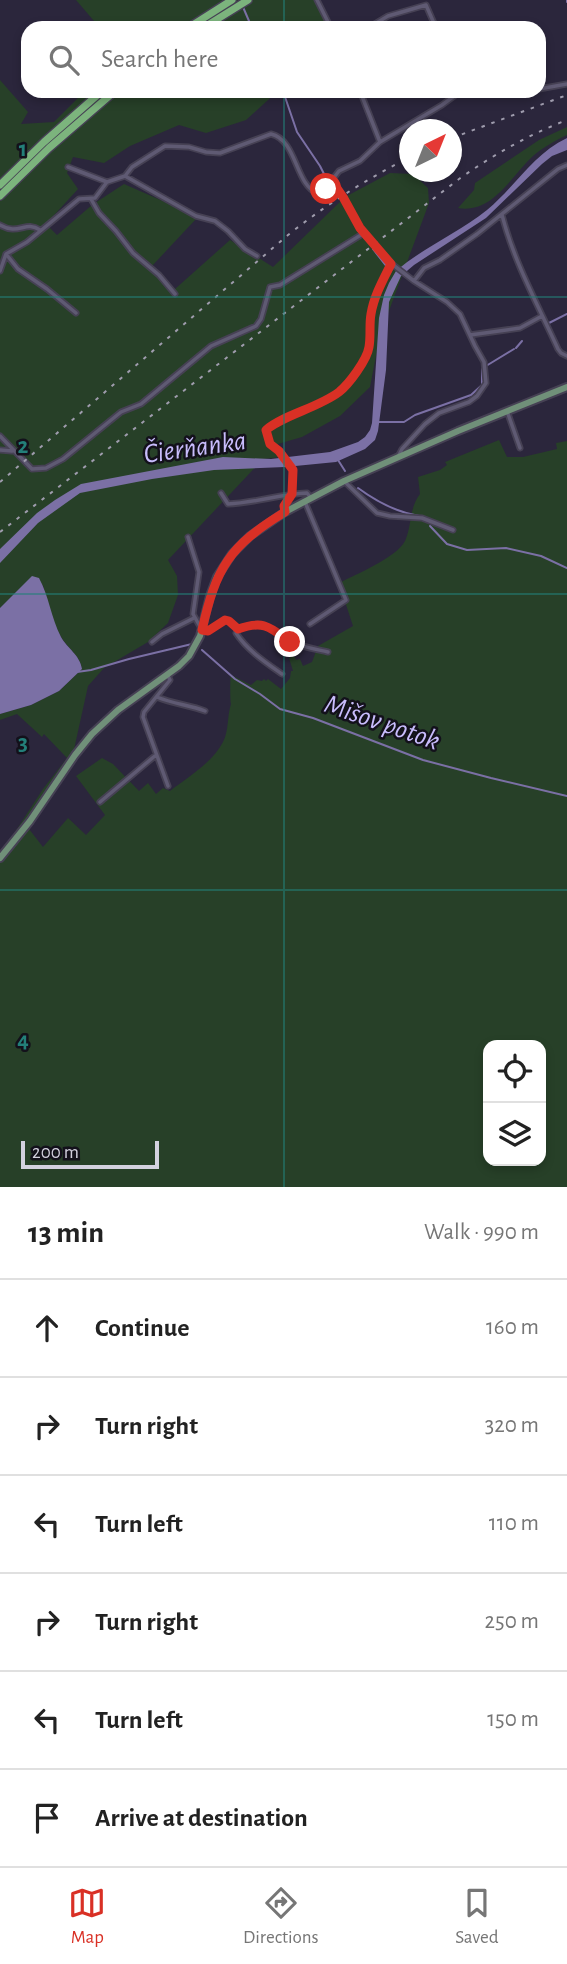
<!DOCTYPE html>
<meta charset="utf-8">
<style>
:root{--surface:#fff;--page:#f6f6f6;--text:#222;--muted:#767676;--line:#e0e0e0;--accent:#d93025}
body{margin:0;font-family:"Alegreya Sans",sans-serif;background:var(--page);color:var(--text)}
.controls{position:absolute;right:21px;bottom:21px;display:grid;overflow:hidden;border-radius:14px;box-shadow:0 4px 10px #0003}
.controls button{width:63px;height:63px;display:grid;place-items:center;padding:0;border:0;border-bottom:2px solid var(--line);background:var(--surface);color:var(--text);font:35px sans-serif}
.compass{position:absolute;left:399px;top:119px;width:63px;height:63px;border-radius:50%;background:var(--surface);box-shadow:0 4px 10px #0003;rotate:43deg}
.scale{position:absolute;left:21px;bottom:18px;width:138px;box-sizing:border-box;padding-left:7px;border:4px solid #d3d1df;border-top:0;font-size:19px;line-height:24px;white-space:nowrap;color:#d3d1df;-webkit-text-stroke:5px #13111b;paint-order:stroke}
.stop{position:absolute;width:21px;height:21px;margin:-16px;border:5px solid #d93025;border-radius:50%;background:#fff}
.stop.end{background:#d93025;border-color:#fff;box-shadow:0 2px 7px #0008}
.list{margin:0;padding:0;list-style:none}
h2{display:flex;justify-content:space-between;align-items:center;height:91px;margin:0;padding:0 28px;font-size:30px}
h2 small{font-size:23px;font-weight:400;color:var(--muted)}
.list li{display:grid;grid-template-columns:46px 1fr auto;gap:21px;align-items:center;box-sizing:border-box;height:98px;padding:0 28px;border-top:2px solid var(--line)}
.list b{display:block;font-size:26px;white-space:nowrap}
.list em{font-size:23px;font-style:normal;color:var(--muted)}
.icon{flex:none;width:38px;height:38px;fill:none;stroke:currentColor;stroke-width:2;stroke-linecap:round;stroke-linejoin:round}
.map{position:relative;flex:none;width:567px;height:1187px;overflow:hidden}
.search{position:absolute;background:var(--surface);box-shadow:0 4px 10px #0003;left:21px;right:21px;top:21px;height:77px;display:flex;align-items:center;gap:18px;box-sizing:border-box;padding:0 24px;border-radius:21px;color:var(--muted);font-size:26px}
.sheet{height:679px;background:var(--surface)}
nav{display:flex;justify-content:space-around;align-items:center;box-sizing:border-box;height:98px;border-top:2px solid var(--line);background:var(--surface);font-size:19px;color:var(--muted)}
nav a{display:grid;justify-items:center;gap:4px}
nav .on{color:var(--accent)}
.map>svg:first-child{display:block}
.green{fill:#274028;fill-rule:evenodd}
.water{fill:#7b70a5}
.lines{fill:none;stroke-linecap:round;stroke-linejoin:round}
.stream{stroke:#7b70a5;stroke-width:2}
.minor-casing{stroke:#464154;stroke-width:7}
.primary-casing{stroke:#464154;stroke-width:10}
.motorway-casing{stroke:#464154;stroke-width:10}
.minor{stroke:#5f5a73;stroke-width:3.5}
.primary{stroke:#709079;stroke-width:6}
.motorway{stroke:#7cb47d;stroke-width:7}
.rail{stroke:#9f9cad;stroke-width:2;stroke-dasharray:3.5 7;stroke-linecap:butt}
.route{stroke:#d93025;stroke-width:9}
.grid{fill:none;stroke:#237f79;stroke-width:2;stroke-opacity:0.55}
.labels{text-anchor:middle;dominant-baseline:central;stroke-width:5;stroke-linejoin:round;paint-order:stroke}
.water-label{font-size:28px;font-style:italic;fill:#c8bcfc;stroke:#13111b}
.grid-label{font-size:23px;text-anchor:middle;font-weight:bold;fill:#237f79;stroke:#13111b;stroke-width:5;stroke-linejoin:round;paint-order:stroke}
</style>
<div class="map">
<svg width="567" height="1187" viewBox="0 0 567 1187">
<rect width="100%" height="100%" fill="#2b263c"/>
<path class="green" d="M76 0H320L329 28H100Z
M0 80 28 112 21 124 54 122 85 91H278L246 120 206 133 179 125 130 146 104 163 73 157 67 173 78 189 46 224 57 235 92 205 124 184 165 202 196 219 152 266 175 289 230 240 273 267 345 197 390 173 413 174 428 188 429 203 380 335 370 387 340 416 302 437 278 444 274 448 281 457 263 459 168 560 177 576 178 595 168 623 148 642 104 668 88 686 73 754 29 829 43 847 68 818 86 835 105 815 76 776 102 758 113 764 139 791 148 783 156 794 163 788 170 791C188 777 212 763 223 742 229 731 227 716 231 704 230 701 230 679 231 675L251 685 257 680 262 681 264 679 266 681 268 679 281 689 290 678 291 671H293L289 658 294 656 296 660 300 659 303 666 312 662 318 646 353 626 339 583C355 575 397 557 405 541 412 526 409 508 420 494L418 477 440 470 447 465 445 462 499 440 507 457H523L557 449 556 443 567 441V1187H0V855L43 789 67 758 44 734 42 737 17 714 0 720V714L31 705 59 691 82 669C80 656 70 650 63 640 52 624 48 603 43 585L10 599 0 608ZM488 1045H541V1161H488Z
M567 127V135C556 140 542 148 533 156 511 176 493 214 458 208L474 190 475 183 539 140Z"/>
<path class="water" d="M567 138V150L552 156 542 164 486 218 414 265 401 276 389 302 386 370 378 431 375 440 365 449 336 462 285 467 214 470 152 479 80 493 38 523 0 563V549L37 513 55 500 81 484 223 457 271 459 330 452 358 442 365 437 370 430 372 423 379 318 384 295 389 283 396 271C424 247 458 233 487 210 515 187 533 154 567 138Z
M32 576 39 578C49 596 51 618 61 637 67 648 80 655 82 669L59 691 31 705 0 714V608Z"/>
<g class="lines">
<path class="stream" d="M567 0V2
M243 7 252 28
M283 91 297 132 320 166 328 182
M352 216 359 232
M363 236 370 244
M373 249 387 267
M549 323 567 314
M516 348 522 341
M486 366 514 349
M379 422H404L415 415 471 395 482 385V369
M338 460 345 471
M358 488C377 502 396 512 419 516
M430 526 447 544 467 550 506 548 541 556 567 568
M202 650 235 679 260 694 280 709 313 718 423 760 491 778 567 796
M77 672 91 670 129 659 192 644"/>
<defs>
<path id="minor" d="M317 0 331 28
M368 28 388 16 426 5 436 28
M539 89 567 84
M360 91 380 142
M518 91 521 93 531 91
M68 167 107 182
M125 176 132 167 165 146 189 147 206 152 220 153 271 134C297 140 295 184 317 193L325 189 339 171 360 161 380 142 442 105 461 91
M333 182 343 197 360 228 392 264 414 281 447 302 460 314 475 346 484 362 486 383 477 396 469 402 439 413 425 424 402 449 399 455
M91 199 99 213 116 231 133 253 159 275 175 294
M502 215C514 262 538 305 558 349L561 353 567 356
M0 225C19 236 25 220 40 230
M6 254 18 269 47 289 76 313
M0 271 6 254 27 242 79 199 95 198 107 182 125 176 196 216 215 221 228 231 245 249 257 256
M414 281 424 268 440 260 477 234 558 169 567 165
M470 335 520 328 542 316
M507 411 520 448
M0 436 32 469 46 468 63 459 121 412 141 404 211 346 256 326 261 319 270 287 280 285 364 233
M0 450 12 451
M344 481 377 513 390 516 422 518 453 530
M221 493 228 504C255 503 280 494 307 493L311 498
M305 502 346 600 310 624
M285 512 284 506 292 494 293 470 279 451 270 444 266 430C284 414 318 408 339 392 349 384 367 360 369 347 370 336 369 325 371 314 374 296 383 280 392 264
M188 537 199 572 193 614 202 630 208 631 225 620 229 621 238 629C268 618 266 628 289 641 301 647 315 649 328 652
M238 629 236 633C247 650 265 662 282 674
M152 642 162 634 194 618
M157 697C173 704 190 705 205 711
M168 786 143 717 144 712 170 680 168 676
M100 802 156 755"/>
<path id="primary" d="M0 858 30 821 75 755 92 734 118 710 179 666 189 656 200 636 210 596 217 577 232 554 250 536 285 512 344 481 458 431 567 387"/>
<path id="motorway" d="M188 28 232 0
M203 28 248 0
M0 185 44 142 102 91
M0 196 49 148 115 91"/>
</defs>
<use href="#minor" class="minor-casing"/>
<use href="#primary" class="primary-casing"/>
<use href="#motorway" class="motorway-casing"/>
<use href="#minor" class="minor"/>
<use href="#primary" class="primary"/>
<use href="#motorway" class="motorway"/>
<path class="rail" d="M452 138 567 95
M0 482 288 235C327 204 365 180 410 157
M0 532 459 179C493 155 528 135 567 120"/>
</g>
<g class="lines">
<path class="route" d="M290 642C270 627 264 620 238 629L229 621 225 620 208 631 202 630C216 568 229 546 285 512L284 506 292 494 293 470 279 451 270 444 266 430C283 415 318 408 339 392 349 384 367 360 369 347 371 336 369 325 371 314 374 296 383 280 391 264L360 228 343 197 332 181 326 189"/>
</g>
<path class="grid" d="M284 0V28M284 91V1187M0 297H567M0 594H567M0 890H567"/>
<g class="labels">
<g class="water-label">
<text transform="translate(195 448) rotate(-8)">Čierňanka</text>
<text transform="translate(382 723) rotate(19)">Mišov potok</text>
</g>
</g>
<g class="grid-label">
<text x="23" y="156">1</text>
<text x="23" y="453">2</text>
<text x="23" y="750">3</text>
<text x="23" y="1047">4</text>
</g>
</svg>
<div class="controls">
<button><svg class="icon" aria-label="locate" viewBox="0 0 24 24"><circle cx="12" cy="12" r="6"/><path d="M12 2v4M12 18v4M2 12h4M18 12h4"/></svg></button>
<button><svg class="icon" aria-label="layers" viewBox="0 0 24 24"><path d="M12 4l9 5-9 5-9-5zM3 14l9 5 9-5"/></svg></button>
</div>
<svg class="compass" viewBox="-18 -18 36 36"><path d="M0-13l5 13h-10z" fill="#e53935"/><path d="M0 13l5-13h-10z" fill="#767676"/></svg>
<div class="scale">200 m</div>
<div class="stop" style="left:326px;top:189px"></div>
<div class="stop end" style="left:290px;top:642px"></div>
<div class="search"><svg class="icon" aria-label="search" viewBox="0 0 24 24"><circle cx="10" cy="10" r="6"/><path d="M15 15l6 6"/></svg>Search here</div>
</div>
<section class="sheet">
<h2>13 min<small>Walk · 990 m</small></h2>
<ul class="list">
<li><svg class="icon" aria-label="ahead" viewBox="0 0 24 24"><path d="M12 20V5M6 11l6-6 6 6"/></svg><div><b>Continue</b></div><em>160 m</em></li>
<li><svg class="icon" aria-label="right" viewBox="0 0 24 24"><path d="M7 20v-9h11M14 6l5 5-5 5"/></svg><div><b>Turn right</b></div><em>320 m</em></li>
<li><svg class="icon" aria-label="left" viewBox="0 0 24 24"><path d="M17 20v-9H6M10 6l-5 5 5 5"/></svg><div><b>Turn left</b></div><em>110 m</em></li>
<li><svg class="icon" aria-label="right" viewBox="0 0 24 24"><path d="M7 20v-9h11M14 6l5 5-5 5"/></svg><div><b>Turn right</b></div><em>250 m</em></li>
<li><svg class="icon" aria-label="left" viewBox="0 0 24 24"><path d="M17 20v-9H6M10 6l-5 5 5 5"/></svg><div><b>Turn left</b></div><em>150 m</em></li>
<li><svg class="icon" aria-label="arrive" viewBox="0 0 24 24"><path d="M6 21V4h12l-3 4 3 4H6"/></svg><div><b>Arrive at destination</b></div></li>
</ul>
</section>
<nav>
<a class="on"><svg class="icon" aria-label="map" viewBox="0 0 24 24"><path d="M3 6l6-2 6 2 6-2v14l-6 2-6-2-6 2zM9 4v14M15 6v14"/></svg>Map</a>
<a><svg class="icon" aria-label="directions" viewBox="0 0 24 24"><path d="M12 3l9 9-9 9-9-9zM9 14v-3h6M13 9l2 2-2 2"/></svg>Directions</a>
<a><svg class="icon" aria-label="saved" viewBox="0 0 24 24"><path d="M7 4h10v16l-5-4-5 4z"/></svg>Saved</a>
</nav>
